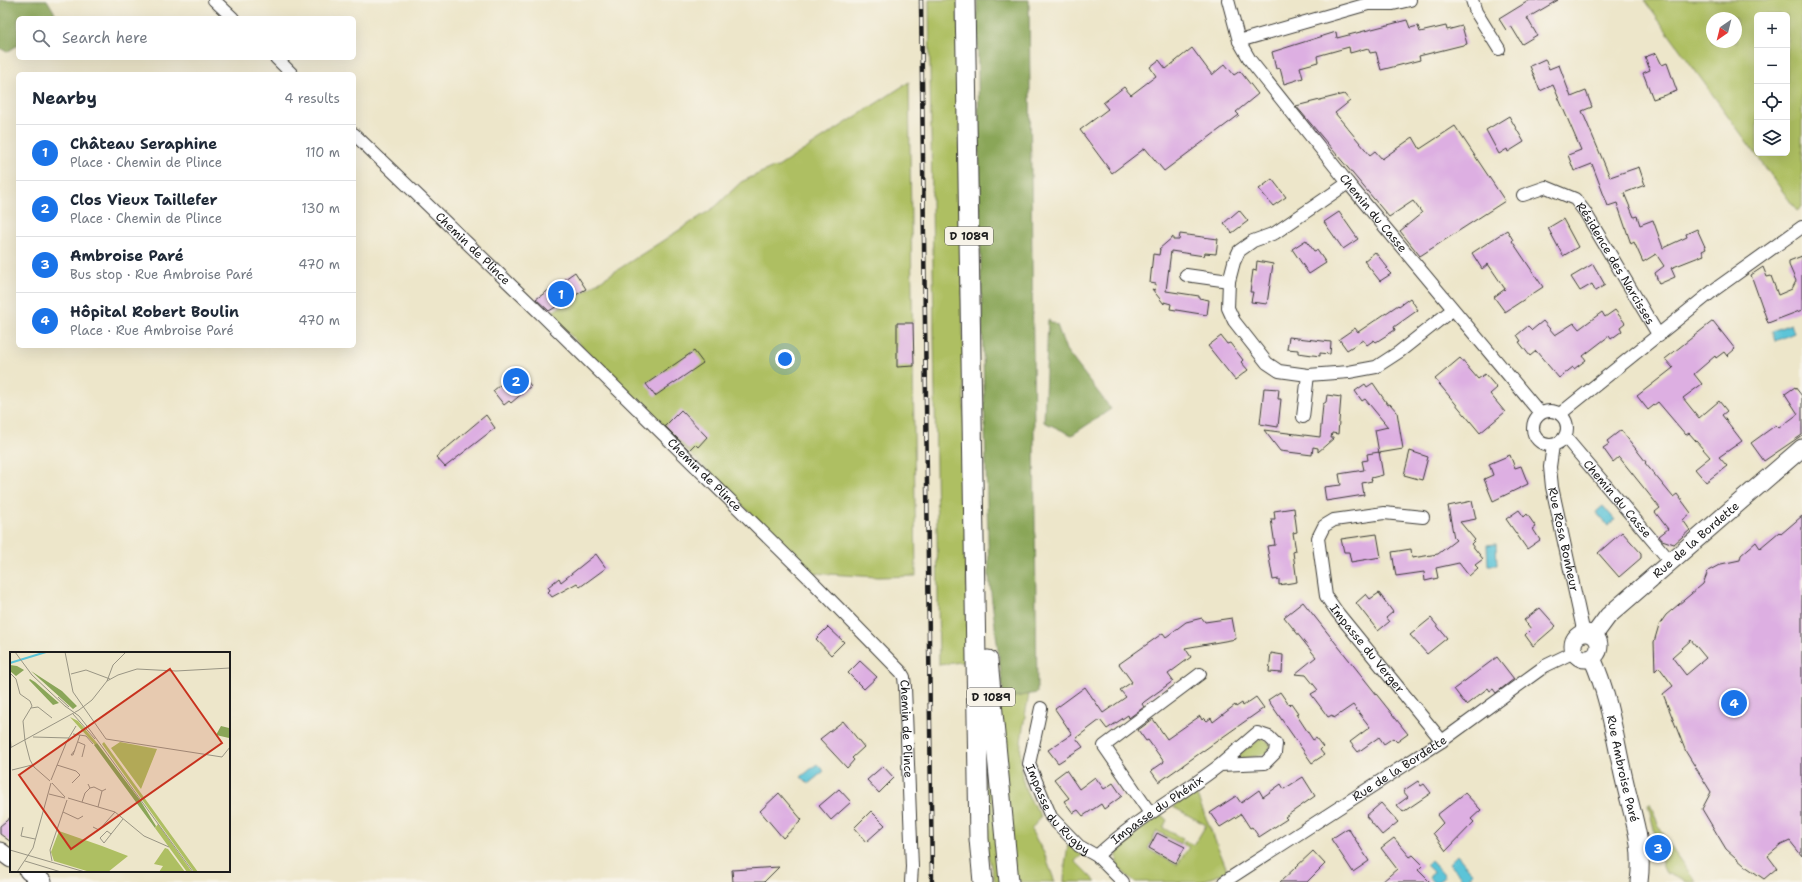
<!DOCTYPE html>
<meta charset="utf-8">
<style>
:root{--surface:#fff;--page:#f6f6f7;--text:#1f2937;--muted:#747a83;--line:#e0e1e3;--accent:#1a73e8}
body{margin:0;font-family:"Shantell Sans",sans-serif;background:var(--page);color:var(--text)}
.controls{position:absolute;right:12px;top:12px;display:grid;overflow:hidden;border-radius:6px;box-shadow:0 4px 16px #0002}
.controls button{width:36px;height:36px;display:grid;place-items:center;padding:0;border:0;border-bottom:1px solid var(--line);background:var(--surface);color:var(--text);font:20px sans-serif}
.compass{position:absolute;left:1706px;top:12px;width:36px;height:36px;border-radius:50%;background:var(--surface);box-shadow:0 4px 16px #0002;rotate:215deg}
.you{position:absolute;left:785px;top:359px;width:14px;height:14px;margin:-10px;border:3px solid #fff;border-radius:50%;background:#1a73e8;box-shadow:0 0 0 6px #1a73e833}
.badge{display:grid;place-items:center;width:26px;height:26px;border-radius:50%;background:var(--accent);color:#fff;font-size:13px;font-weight:700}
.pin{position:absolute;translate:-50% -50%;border:2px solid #fff;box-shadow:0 1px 4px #0006}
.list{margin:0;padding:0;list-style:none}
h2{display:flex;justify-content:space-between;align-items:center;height:52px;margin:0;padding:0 16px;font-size:17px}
h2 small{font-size:13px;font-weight:400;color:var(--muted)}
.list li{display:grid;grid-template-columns:26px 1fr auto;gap:12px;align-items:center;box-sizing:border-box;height:56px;padding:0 16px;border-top:1px solid var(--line)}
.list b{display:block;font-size:15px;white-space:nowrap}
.list p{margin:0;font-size:13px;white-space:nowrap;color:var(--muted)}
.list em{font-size:13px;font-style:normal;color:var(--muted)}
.icon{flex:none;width:22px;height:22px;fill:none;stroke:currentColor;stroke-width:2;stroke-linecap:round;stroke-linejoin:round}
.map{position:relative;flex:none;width:1802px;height:882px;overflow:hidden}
.search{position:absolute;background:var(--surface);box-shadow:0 4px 16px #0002;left:16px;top:16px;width:340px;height:44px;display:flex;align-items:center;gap:10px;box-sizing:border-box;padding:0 14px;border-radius:6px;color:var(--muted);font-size:15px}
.panel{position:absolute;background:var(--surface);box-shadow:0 4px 16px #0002;left:16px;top:72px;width:340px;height:276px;border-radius:6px}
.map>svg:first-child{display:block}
.green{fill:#aebf62;stroke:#656e3f;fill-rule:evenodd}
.forest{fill:#8aa658;stroke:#53613a}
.water{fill:#5bc4d8;stroke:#3c707a}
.building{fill:#ddafe2;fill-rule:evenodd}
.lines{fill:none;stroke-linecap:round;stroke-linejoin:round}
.street-casing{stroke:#3b3a36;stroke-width:14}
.secondary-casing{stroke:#3b3a36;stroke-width:19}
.primary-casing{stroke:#3b3a36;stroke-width:21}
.street{stroke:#fff;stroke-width:12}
.secondary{stroke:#fff;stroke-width:17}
.primary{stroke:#fff;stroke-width:19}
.rail-casing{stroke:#1c1c1c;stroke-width:4.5}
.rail{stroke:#f7f3e8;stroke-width:3;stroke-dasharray:9;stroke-linecap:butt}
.labels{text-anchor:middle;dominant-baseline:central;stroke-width:4;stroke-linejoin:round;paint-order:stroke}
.shield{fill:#f7f3e8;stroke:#5e5c59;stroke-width:1}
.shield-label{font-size:11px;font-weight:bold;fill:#1c1c1c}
.street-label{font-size:12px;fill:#1c1c1c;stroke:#f7f3e8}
.inset-river{fill:none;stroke:#5bc4d8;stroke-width:2}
.inset-road{fill:none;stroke:#999584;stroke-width:1}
.view{fill:#c8321e;fill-opacity:0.15;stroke:#c8321e;stroke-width:2}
.inset-edge{fill:none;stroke:#1c1c1c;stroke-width:2}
</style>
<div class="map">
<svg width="1802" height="882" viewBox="0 0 1802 882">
<rect width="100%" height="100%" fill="#f7f3e8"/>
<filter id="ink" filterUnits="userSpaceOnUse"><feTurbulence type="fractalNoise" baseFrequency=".025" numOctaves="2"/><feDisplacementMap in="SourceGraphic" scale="8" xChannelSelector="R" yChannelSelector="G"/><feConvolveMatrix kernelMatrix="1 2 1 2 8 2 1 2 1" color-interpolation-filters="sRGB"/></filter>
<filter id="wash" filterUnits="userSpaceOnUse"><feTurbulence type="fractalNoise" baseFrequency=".012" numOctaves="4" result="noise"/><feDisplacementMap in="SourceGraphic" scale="16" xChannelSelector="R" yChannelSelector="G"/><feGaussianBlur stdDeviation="0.9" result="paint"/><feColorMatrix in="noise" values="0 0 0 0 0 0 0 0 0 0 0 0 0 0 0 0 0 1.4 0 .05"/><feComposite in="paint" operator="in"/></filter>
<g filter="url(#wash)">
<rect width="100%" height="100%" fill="#ede6ca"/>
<path class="green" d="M929 0H958L968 661 939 665Z
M1644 0H1802V207L1797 211ZM1757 15H1787V153H1757ZM1712 18H1736V42H1712Z
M909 82 916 576 878 577 811 573 549 314 715 207 741 182 771 168 778 167Z
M1029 694C1023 729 1013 764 1029 798 1032 804 1038 810 1041 816L1031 830 1044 853 1055 882H1014L997 699Z
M985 697 1001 882H995L986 847Z
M1264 739 1271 745 1266 754 1242 759 1239 756 1240 753 1259 740Z
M1195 791 1228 872 1199 882H1134L1117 866V854L1119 845 1161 815 1167 820 1163 828 1183 839 1180 844 1157 831 1148 849 1177 865 1189 847 1183 844 1185 841 1194 845 1206 825 1173 807Z
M1650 803C1662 838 1675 854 1697 882H1687L1666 873 1663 867 1648 804Z
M1069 840 1084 853 1075 861 1096 882H1064L1065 864Z"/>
<path class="forest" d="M0 0H47L58 18H18V45L7 52 0 48Z
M977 0H1029L1037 693 1004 699 989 577 981 278Z
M1048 320 1057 325 1066 350 1111 409 1072 435 1044 422Z"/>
<path class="water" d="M1791 324 1794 333 1775 341 1772 331Z
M1603 506 1615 520 1608 526 1596 512Z
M1496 544 1497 565H1488L1487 545Z
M817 764 824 771 808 784 801 777Z
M1457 855 1473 874 1465 881 1449 863Z
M1431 861 1444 875V878L1437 882H1433L1429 878 1433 872 1426 865Z"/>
<g id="blocks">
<path class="building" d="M1530 0H1558L1527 18 1537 35 1522 44 1511 26 1506 30 1499 19Z
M1407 20 1410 28 1418 26 1420 32 1446 26 1447 30 1462 26 1467 44 1419 56 1420 60 1381 70 1376 52 1370 53 1368 48 1350 53 1349 47 1317 56 1318 62 1300 67 1303 78 1284 84 1280 68 1276 69 1272 52 1336 32 1337 38Z
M1192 48 1212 75 1225 64 1234 75 1240 71 1258 94 1236 112 1239 115 1164 171 1145 148 1112 173 1080 130 1108 109 1103 103 1124 87 1131 95 1156 76 1150 67 1159 60 1166 69Z
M1656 53 1662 65 1667 63 1677 91 1653 99 1643 73 1650 70 1645 57Z
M1545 59 1549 69 1559 65 1571 97 1586 91 1592 107 1582 111 1610 177 1639 167 1645 185 1624 193 1634 217 1637 216 1640 225 1653 220 1663 248 1687 237 1686 234 1697 229 1706 249 1702 251 1704 255 1671 268 1675 277 1659 284 1655 273 1664 266 1656 254 1643 262 1634 242 1631 244 1617 203 1608 206 1592 164 1574 171 1568 155 1581 150 1553 85 1540 91 1530 66Z
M1344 94 1350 101 1335 113 1370 155 1375 151 1382 159 1413 137 1420 149 1455 126 1505 201 1420 256 1400 231 1422 213 1413 201 1389 217 1296 106Z
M1509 116 1524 142 1508 152 1507 149 1499 154 1486 130Z
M1272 179 1286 197 1273 206 1259 189Z
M1239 210 1248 221 1232 233 1224 223Z
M1339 212 1358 239 1343 249 1324 222Z
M1563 219 1578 247 1563 256 1548 228Z
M1507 230 1513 240 1512 241 1543 287 1505 312 1494 297 1505 289 1488 264 1482 269 1472 253Z
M1180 234 1218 239 1216 254 1205 253 1204 256 1171 251 1166 291 1199 296V298L1209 300 1207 315 1170 309 1171 304 1164 302V304L1152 289 1155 290 1156 284 1150 283 1153 254 1159 255 1160 249H1159L1173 237V240H1179Z
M1306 240 1314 251 1317 250 1326 263 1309 274 1292 249Z
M1375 252 1388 268 1386 269 1391 274 1380 281 1364 261Z
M1802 256V310L1768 323 1751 275 1763 267 1767 277 1771 276 1778 295 1792 289 1796 281 1789 265V261Z
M1257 261 1273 264 1267 304 1251 302 1253 292H1250L1253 270 1256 271Z
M1593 264 1605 285 1595 291 1592 284 1580 291 1571 277Z
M575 272 586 289 549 311 536 299Z
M1410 298 1418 310 1394 327 1395 330 1376 342 1374 340 1367 345 1363 340 1347 350 1339 339 1355 328 1358 332 1398 305 1399 306Z
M1615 310 1625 323 1620 327 1622 331 1611 339 1609 336 1583 356 1586 360 1574 369 1573 367 1559 378 1536 351 1530 356 1519 342 1521 341 1517 335 1528 326 1532 330 1543 321 1555 335 1574 323 1579 329 1602 312 1605 317Z
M1713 321 1735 349 1727 356 1724 352 1716 358 1715 356 1694 374 1702 384 1683 398 1699 418 1719 401 1727 411 1722 415 1742 441 1719 457 1727 466 1706 482 1695 469 1710 457 1689 433 1686 435 1658 402 1648 410 1637 396 1673 368 1665 359Z
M897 323H913L914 366 897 367Z
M1221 336 1227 344 1230 343 1243 360 1241 362 1248 370 1235 380 1208 346Z
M1289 337 1331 342 1330 354 1320 353V356L1298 353V350L1287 349Z
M694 351 703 363 655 396 646 384Z
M1460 358 1478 379 1485 374 1497 388 1490 394 1505 412 1480 433 1435 379Z
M518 370 531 386 511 403 509 401 504 405 493 391Z
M1373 383 1388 405 1390 404 1397 412 1403 449 1379 453 1375 430 1388 427 1365 399 1362 401 1355 391 1365 384 1367 387Z
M1795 387 1802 396V435L1764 461 1751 443 1776 425 1779 428 1798 414 1785 394Z
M1264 388 1279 389 1278 399H1281L1278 427 1260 424Z
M1327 395 1341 397 1338 434 1332 433 1331 438H1334L1318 452V448L1313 447 1312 455 1280 451 1264 430 1320 437 1323 404 1326 402Z
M681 410 707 437 698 447 695 444 689 450 665 426Z
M486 415 495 428 445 467 436 457Z
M1621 430 1646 462 1645 463 1673 497 1677 494 1691 513 1683 520 1690 530 1674 544 1662 540 1659 536 1668 529 1655 512 1660 508 1619 457 1613 462 1603 448 1609 444 1607 441Z
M1410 451 1428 457 1422 480 1404 475Z
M1379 452 1383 475 1371 478 1372 481 1362 483 1364 495 1326 501 1324 487 1341 485 1339 474 1364 470 1362 461 1368 460 1367 454Z
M1510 455 1515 468 1521 466 1528 484 1493 501 1484 479 1493 475 1489 464Z
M1472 501 1476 519 1460 522 1475 540 1471 544 1483 559 1475 565 1478 568 1469 576 1459 563 1436 568 1438 578 1425 581 1424 572 1396 576 1392 552 1411 549 1412 558 1438 554 1456 540 1454 538 1448 506Z
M1294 508 1297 532 1293 533 1296 551 1293 552 1297 582 1279 585V579L1273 580 1267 546 1275 545 1271 519H1275L1274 511Z
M1519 510 1524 517 1527 514 1536 527 1533 529 1540 540 1527 549 1506 519Z
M1802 516V856L1790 841 1781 845 1768 856 1777 868 1764 879 1745 866 1726 849 1702 809 1711 792 1686 752 1663 694 1673 686 1659 667 1655 671 1654 642 1659 625 1666 615 1703 584 1708 571 1721 564 1740 560 1741 555 1756 542 1760 548 1779 532 1781 534ZM1691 640 1706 658 1686 675 1672 657Z
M1622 532 1641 553V558L1619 577 1598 553Z
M1377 534 1381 557 1351 562 1349 552H1344L1341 539Z
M596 554 606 568 580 587 577 583 552 597 548 592 550 590 548 587 559 578 561 582Z
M1379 593 1393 612 1386 618 1389 622 1378 631 1356 603 1366 594 1370 599Z
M1303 602 1408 734 1397 742 1393 738 1384 744 1379 737 1358 752 1350 742 1370 727 1353 705 1334 718 1332 715 1328 717 1311 694 1318 690 1306 675 1295 674 1316 657 1284 617Z
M1540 608 1556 626 1533 646 1525 635 1531 629 1524 620Z
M1202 618 1205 622 1232 618 1236 639 1185 648 1191 657 1168 674 1173 681 1144 702 1142 704 1144 707 1129 718 1128 715 1107 729 1100 720 1076 738 1083 747 1058 763 1048 750 1072 734 1055 709 1085 687 1103 713 1126 697 1120 690 1132 682 1119 664 1163 633 1166 637 1186 622Z
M1431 618 1447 638 1427 654 1410 635Z
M828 627 844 642 831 655 816 639Z
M1271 653 1283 655 1282 673 1269 672Z
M1497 657 1514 679 1496 693 1493 689 1490 691 1488 688 1466 705 1454 689Z
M860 661 877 677 864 689 848 673Z
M1280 692 1289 705 1291 703 1298 713 1296 714 1313 740 1316 738 1323 747 1320 750 1324 755 1312 763 1268 700Z
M1256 697 1264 708 1159 782 1151 771 1164 762 1148 740 1146 741 1138 730 1153 719 1167 739 1200 716 1202 720 1204 718 1207 721 1211 718 1213 722 1235 705 1236 707 1242 703 1243 706Z
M843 721 864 747 852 758 854 760 847 768 820 739Z
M883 766 894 778 879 793 867 780Z
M1066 770 1079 789 1095 777 1104 789 1113 783 1122 796 1104 809 1101 804 1083 816 1078 810 1073 813 1064 801 1069 798 1054 779Z
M1303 777 1315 796 1285 817 1287 819 1259 837 1252 827 1250 828 1241 814 1220 827 1210 813 1236 796 1241 803 1259 790 1263 797 1281 784 1284 789Z
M1418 781 1421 786 1424 784 1431 793 1403 812 1397 805 1408 797 1403 791Z
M839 789 851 802 831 820 819 806Z
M779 793 802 820 783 838 760 811Z
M1465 793 1481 810 1471 819 1474 822 1446 851 1433 833 1443 823 1437 815Z
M1381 803 1398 822 1382 835 1366 816Z
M871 811 885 825 866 842 854 828Z
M11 817V842L0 834V826Z
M1348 828 1369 861 1353 872 1331 839Z
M1157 833 1185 847 1176 863 1149 848Z
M1394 838 1410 857 1413 855 1423 865 1418 870 1430 882H1382L1397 869 1381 848Z
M1313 851 1325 864 1307 882H1280Z
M779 867 764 882H733L732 870Z"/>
</g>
</g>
<g filter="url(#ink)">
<use href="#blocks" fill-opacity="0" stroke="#3b3a36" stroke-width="1"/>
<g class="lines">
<defs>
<g id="street">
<path d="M214 0 233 18"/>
<path id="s1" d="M1228 0 1239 41 1250 60 1348 183 1540 413"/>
<path d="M1472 0 1476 12 1499 49"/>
<path d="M1239 41 1368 4H1393L1410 0"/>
<path d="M276 58 292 74"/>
<path id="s2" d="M354 134 543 316 808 577 901 672 904 677 905 687 912 867 911 882"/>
<path id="s3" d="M1523 195 1546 187 1575 199 1585 212 1659 336"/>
<path d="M1186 275 1229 281 1234 262 1239 251 1253 241 1275 233 1348 183"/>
<path d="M1229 281 1228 308 1234 321 1267 363 1279 371 1308 375 1303 417"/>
<path d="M1308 375 1349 372 1376 367 1399 352 1452 310"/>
<circle cx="1550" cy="428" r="17"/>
<path d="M1560 414 1714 290 1802 227"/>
<path id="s4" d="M1565 437 1670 561"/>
<path id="s5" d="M1553 445 1550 467 1552 487 1584 634"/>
<path id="s6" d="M1423 517 1384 513 1334 520 1324 526 1318 538 1326 596 1337 612 1442 741"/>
<path id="s7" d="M1041 708 1029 764 1051 817 1079 846 1097 856 1123 882"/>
<path d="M1150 813 1104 746 1200 674"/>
<path id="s8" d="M1097 856C1134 820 1179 797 1220 765 1232 755 1244 744 1257 733L1269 737 1276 744 1275 753 1265 763 1220 765"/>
<path id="s9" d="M1224 882 1442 741 1545 666 1574 652"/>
</g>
<g id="secondary">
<circle cx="1586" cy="646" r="13"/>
<path id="s10" d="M1594 635 1608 616 1802 448"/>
<path id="s11" d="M1592 658C1610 697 1615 741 1625 783 1633 818 1644 844 1639 882"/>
<path d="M0 851 11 859"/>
<path d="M28 871 43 882"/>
</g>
<path id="primary" d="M965 0 979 839 983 882
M988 660 1009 882"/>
</defs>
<use href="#street" class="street-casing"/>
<use href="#secondary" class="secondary-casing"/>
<use href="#primary" class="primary-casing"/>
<use href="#street" class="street"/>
<use href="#secondary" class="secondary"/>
<use href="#primary" class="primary"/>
<defs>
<path id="rail" d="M921 0 932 882"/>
</defs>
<use href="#rail" class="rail-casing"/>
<use href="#rail" class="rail"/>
</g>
</g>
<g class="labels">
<g class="shield">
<rect x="945" y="227" width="48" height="18" rx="3"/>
<rect x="967" y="688" width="48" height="18" rx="3"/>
</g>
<g class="shield-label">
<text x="969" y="236">D 1089</text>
<text x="991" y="697">D 1089</text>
</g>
<g class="street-label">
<text stroke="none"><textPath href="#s1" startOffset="261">Chemin du Casse</textPath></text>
<text stroke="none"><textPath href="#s2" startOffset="165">Chemin de Plince</textPath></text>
<text stroke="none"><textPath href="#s3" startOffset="132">Résidence des Narcisses</textPath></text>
<text stroke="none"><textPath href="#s2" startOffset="489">Chemin de Plince</textPath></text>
<text stroke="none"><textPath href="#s4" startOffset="81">Chemin du Casse</textPath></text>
<text stroke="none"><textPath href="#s5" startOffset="96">Rue Rosa Bonheur</textPath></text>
<text stroke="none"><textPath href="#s10" startOffset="140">Rue de la Bordette</textPath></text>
<text stroke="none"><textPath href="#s6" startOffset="240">Impasse du Verger</textPath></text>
<text stroke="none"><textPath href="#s2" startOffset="825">Chemin de Plince</textPath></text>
<text stroke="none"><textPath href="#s9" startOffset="209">Rue de la Bordette</textPath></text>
<text stroke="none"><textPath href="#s11" startOffset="115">Rue Ambroise Paré</textPath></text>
<text stroke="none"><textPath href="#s7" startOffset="112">Impasse du Rugby</textPath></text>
<text stroke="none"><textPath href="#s8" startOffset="76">Impasse du Phénix</textPath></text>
</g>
</g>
<g transform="translate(10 652)">
<rect width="220" height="220" fill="#ede6ca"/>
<path d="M60 65 68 69 87 91 85 93ZM94 90 188 220H184L92 92ZM110 90 147 97 131 137 101 96ZM148 172 182 220H177L145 176ZM49 179 92 194 118 204 98 220H80L44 209 41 200ZM155 196 158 197 175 220H149L153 214 144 212Z" fill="#aebf62"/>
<path d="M0 13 7 14 14 18 6 24 0 19ZM21 19 52 39 67 54 63 57ZM20 27 25 30 49 51 43 53 19 28ZM211 74 219 76V86L206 83ZM87 91 130 148 146 174 145 176 84 93Z" fill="#8aa658"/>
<path class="inset-river" d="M0 11 36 0"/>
<path class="inset-road" d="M5 0 22 23 56 55M55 0 63 40 96 87 212 105 220 95M0 21 6 27 10 42 20 49 22 54 13 69 15 89 20 108 24 115 40 129M61 22 76 18 100 27M97 29 103 13 116 0M48 45 59 55M55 54 69 64 80 78 183 220M21 56 28 55 42 66M63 62 85 87M0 82 1 95M63 82 76 84 83 92M23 85 59 86M68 90 75 93 72 105M0 96 69 58 82 48 97 29 108 23 127 17 166 19 220 16M65 98 61 103H63L70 83M47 113 66 119 70 123 62 131M2 118 22 113M41 128 57 89 66 74M42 131 55 145M78 132 80 136 84 135 92 139M39 142 55 146M58 146 105 160 134 184 159 195M72 150 75 141 80 136M88 155 92 139 96 137M53 160 68 167 73 164M13 175 11 184 25 187M83 175 89 178 105 160M101 182 97 179 90 186 94 191 113 167M0 198 75 220M15 209 51 220M42 209 40 198 57 148M7 220 23 196 41 131"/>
<path class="view" d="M160 17 212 91 61 197 9 123Z"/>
<rect width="220" height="220" class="inset-edge"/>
</g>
</svg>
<div class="controls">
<button>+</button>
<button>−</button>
<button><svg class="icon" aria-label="locate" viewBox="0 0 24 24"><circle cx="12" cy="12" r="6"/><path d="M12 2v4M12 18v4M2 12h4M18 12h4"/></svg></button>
<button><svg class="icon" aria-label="layers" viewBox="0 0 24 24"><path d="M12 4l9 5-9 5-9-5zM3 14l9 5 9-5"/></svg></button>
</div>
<svg class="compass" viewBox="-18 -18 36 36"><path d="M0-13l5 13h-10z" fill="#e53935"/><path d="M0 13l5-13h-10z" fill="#747a83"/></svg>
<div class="you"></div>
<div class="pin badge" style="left:561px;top:294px">1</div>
<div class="pin badge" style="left:516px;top:381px">2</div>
<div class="pin badge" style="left:1658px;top:848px">3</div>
<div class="pin badge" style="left:1734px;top:703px">4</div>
<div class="search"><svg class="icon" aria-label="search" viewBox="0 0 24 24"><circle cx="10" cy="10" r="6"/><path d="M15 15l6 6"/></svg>Search here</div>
<section class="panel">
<h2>Nearby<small>4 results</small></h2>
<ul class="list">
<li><span class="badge">1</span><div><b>Château Seraphine</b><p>Place · Chemin de Plince</p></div><em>110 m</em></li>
<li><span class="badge">2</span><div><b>Clos Vieux Taillefer</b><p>Place · Chemin de Plince</p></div><em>130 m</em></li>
<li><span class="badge">3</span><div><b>Ambroise Paré</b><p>Bus stop · Rue Ambroise Paré</p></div><em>470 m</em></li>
<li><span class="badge">4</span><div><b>Hôpital Robert Boulin</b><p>Place · Rue Ambroise Paré</p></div><em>470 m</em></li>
</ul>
</section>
</div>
